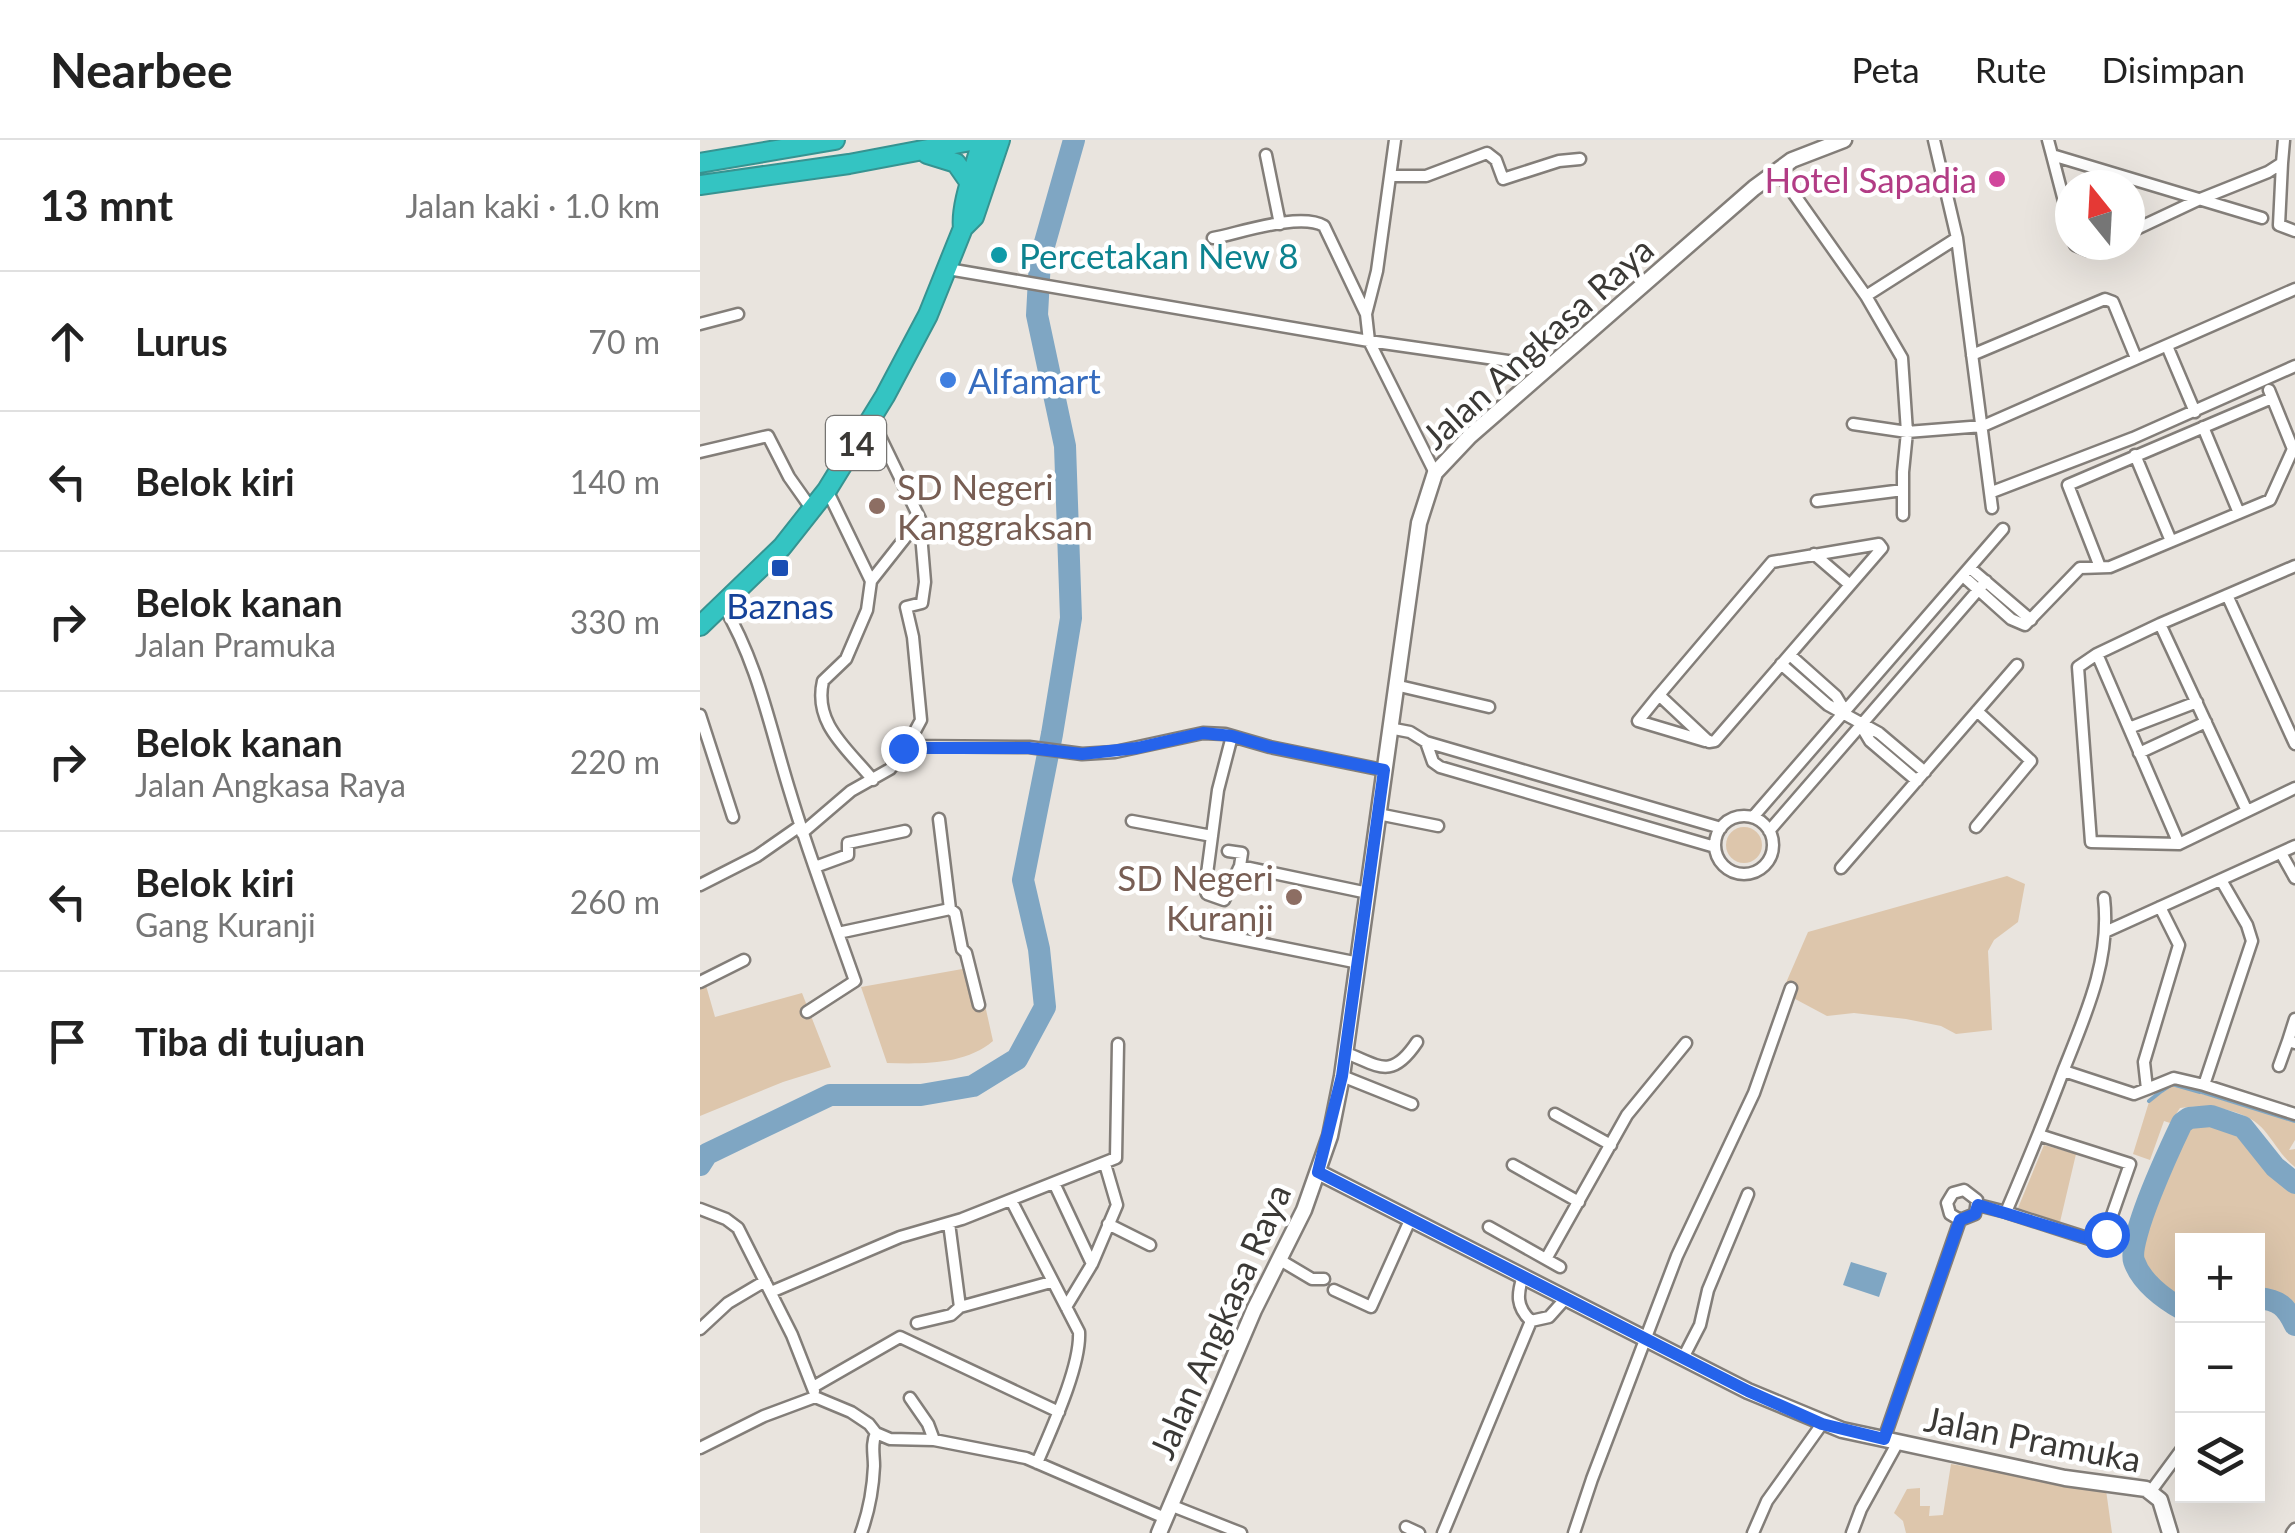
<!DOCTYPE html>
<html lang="id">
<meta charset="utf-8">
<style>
:root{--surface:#fff;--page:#f2f2f2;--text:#222;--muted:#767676;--line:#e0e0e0}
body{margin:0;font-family:Lato,sans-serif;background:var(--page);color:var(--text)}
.controls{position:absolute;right:30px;bottom:30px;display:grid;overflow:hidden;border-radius:0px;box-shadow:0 10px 40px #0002}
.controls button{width:90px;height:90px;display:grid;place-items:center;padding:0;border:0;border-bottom:2px solid var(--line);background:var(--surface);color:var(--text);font:50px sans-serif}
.compass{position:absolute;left:1355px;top:30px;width:90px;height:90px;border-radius:50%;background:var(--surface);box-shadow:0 10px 40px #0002;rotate:342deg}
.stop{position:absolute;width:30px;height:30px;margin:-22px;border:8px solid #2563eb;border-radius:50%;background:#fff}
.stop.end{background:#2563eb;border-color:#fff;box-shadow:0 2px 10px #0008}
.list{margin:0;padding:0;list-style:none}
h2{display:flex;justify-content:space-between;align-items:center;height:130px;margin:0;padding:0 40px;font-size:42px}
h2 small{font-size:32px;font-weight:400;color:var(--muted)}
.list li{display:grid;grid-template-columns:65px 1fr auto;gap:30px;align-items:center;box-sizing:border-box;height:140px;padding:0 40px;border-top:2px solid var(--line)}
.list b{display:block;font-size:38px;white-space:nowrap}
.list p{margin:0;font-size:32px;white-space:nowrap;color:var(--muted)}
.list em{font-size:32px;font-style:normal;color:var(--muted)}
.icon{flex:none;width:55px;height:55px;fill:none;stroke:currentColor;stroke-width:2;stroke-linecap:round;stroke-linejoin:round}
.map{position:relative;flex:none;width:1595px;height:1393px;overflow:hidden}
header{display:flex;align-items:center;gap:60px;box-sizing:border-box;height:140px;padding:0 50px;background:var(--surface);border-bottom:2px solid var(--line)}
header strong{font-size:48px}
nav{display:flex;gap:55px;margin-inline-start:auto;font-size:35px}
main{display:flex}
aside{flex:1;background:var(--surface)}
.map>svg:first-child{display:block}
.green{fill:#ddc6ac}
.water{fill:#7fa6c3}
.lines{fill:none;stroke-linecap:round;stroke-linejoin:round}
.stream{stroke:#7fa6c3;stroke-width:4}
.river{stroke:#7fa6c3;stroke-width:22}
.street-casing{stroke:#837e79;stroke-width:15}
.secondary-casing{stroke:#837e79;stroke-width:19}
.highway-casing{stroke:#369391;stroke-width:22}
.street{stroke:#fff;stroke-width:10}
.secondary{stroke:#fff;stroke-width:14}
.highway{stroke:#34c4c2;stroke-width:18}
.route{stroke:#2563eb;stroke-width:12}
.hotel-dot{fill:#d1479c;stroke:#fff;stroke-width:4}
.culture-dot{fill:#0f9aa8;stroke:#fff;stroke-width:4}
.shop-dot{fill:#3f7fe0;stroke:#fff;stroke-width:4}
.education-dot{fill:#8d6e63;stroke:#fff;stroke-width:4}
.transit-dot{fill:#1a4fb4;stroke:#fff;stroke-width:4}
.labels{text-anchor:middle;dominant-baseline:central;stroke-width:9;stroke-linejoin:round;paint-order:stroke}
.shield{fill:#fff;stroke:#767472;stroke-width:2.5}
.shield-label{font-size:32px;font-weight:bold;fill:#3b3936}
.hotel-label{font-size:35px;fill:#b23c85;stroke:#fff;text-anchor:end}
.culture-label{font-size:35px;fill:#0d838f;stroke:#fff;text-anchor:start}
.street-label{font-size:35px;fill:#3b3936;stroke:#fff}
.shop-label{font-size:35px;fill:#366cbe;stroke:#fff;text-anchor:start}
.education-label{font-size:35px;fill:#785e54;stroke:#fff;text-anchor:start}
.transit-label{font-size:35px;fill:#164399;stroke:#fff}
</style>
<header>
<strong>Nearbee</strong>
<nav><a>Peta</a><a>Rute</a><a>Disimpan</a></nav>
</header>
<main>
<aside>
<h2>13 mnt<small>Jalan kaki · 1.0 km</small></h2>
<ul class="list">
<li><svg class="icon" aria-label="ahead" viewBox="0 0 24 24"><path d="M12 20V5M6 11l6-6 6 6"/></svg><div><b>Lurus</b></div><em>70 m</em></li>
<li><svg class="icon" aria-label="left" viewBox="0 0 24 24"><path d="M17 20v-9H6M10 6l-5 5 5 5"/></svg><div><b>Belok kiri</b></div><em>140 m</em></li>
<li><svg class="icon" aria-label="right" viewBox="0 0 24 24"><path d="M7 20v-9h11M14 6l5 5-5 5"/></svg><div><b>Belok kanan</b><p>Jalan Pramuka</p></div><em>330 m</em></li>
<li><svg class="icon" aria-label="right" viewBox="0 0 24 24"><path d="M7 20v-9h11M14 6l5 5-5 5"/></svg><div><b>Belok kanan</b><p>Jalan Angkasa Raya</p></div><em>220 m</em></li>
<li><svg class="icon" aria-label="left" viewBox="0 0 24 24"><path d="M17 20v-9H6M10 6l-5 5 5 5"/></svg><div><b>Belok kiri</b><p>Gang Kuranji</p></div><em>260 m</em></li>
<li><svg class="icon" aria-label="arrive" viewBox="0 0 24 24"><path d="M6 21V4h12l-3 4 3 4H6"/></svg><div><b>Tiba di tujuan</b></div></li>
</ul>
</aside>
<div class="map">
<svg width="1595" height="1393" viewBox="0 0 1595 1393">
<rect width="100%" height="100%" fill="#e9e4de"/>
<path class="green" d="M1026 705a18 18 0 1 1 36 0a18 18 0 1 1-36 0Z
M1307 736 1325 744 1318 782 1294 800 1288 811 1292 890 1256 894 1241 886 1206 879 1154 873 1127 876 1082 852 1108 792Z
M268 828 278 866 285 865 293 901C265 925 222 924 187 923L161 847Z
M5 842 15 877 102 853 131 927 83 942 0 976V845Z
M1473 945 1595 982V1000L1589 1010 1595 1009V1027C1581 1016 1575 1003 1564 990 1546 968 1505 964 1480 968L1470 983 1464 981 1450 1020 1433 1014 1449 962Z
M1509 983 1539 994 1570 1032 1595 1052V1168L1580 1153 1558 1151V1100H1482V1160L1467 1153 1441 1119 1452 1072 1485 993 1492 985Z
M1344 1005 1376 1014 1360 1082 1318 1068Z
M1251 1324 1406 1350 1412 1393H1206L1203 1381 1194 1373 1207 1349 1220 1348V1366H1230L1229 1376 1243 1375Z"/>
<path class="water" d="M1151 1122 1187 1133 1179 1157 1143 1145Z"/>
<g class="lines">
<path class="stream" d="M1460 952 1472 944 1500 952
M1502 952 1595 981
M1449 961 1459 953"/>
<path class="river" d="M0 1025 7 1014 130 955H221L273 946 317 919 345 867 339 809 323 740 352 594 371 478 365 306 337 175 340 120 374 0
M1558 1158C1579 1160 1586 1166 1595 1185
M1482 1169C1464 1159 1441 1142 1434 1121 1427 1100 1471 1006 1482 983L1489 978 1511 976 1543 987 1575 1027 1595 1043"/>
<defs>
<path id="street" d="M695 0 677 131 666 174 669 201 735 333
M1234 0 1257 98 1292 368
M1348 0 1352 15 1562 78
M566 15 580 84
M1352 15 1370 84
M1582 23 1579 85 1595 91
M1077 30 1166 156 1202 218 1207 292 1203 332V375
M690 36H726L787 13 796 20 803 39 859 21 880 19
M1430 92 1498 60 1568 32 1582 23 1584 0
M513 98C540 93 600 72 624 86L666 174
M1375 105 1387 110 1399 105
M248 129 669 201 850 227
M1166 156 1257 98
M0 184 38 174
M1467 206 1495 272
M1272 215 1405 159 1413 162 1436 218
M1153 284 1207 292 1283 286 1595 149
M1503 287 1539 373
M0 312 68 296 89 337 113 371
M1435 315 1471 401
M127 350 171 441 167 470 146 519 123 541C113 584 148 609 173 640
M1292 352 1433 298 1595 226
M1117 361 1203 350
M1179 404 1182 408 1015 601 1009 602 959 555 1072 422Z
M1114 414 1150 445
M1595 426 1460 484 1397 514 1378 527 1391 702 1479 704 1595 648
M1400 427 1368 345 1572 258
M1270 428 1331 480
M1263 436 1311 479 1325 485 1380 428 1410 427 1570 360 1593 309 1569 250
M171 441 220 379 171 278
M1527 455 1595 604
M23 465C58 523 70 588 90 652 109 716 133 778 155 841L107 872
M1460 484 1547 671
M1397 514 1479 704
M1090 515 1136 556 1145 571
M1081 524 1128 565 1179 593 1225 632
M695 545 789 567
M959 555 938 581 1005 601
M0 575 33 677
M1161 586 1170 601 1217 641
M689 588 710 592 726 602 1021 688
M1429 588 1497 562
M726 602 733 622 740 627 1015 707
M207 606 221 580 213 497 206 467 222 463 225 442 220 382
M1439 613 1506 582
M678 674 738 686
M1015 705a29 29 0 1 1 58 0a29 29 0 1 1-58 0Z
M1053 677 1303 389
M432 681 512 696
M1276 687 1331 621 1277 571
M1069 691 1286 441
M102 693 151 651 190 629 207 606 329 607 382 614 415 612 503 593 525 594 570 607 683 630
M528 711 542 713 540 726 524 760 507 754 505 749 518 650 532 596
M1581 713 1595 738
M540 726 668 753
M115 727 148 715V703L205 691
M1141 728 1317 525
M0 745 57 716 100 686
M250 769 255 773 262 809 266 813 279 865
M505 792 659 823
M1405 792 1595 706
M138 793 250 769 239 679
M0 842 44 820
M1595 879 1588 901 1595 903
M646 913C678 925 691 941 717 902
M1579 926 1588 901
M1364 931 1434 954 1447 949 1444 922 1479 805 1460 767
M642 936 712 964
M1504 945 1595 974
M1447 949 1474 938 1504 945 1552 801 1547 785 1521 740
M855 974 911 1005
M813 1025 879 1062
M354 1043 392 1124
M311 1060 379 1192C381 1226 351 1290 337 1323
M1278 1065 1306 1072C1326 1025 1346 977 1364 929 1386 874 1411 819 1404 758
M0 1069 26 1079 38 1088 92 1195 114 1251
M1306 1072 1393 1100 1404 1098 1430 1024 1339 995
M249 1083 260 1167 351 1142
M408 1084 450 1105
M789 1087 860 1127
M846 1119 927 975 986 903
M580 1120 612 1139H624
M823 1136C817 1154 816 1167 831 1181L849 1177 866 1158
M634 1150 671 1167 711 1078
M71 1152 200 1097 262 1079 416 1018 418 904
M366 1167 392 1124 417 1065 405 1024
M217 1183 251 1175 260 1167
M0 1189 28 1163 65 1141
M983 1218 1000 1185 1008 1150 1048 1054
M113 1247 200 1197 359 1272
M210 1258 228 1284 234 1300
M1184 1299 1260 1080 1275 1074 1277 1060 1264 1050 1253 1053 1247 1063 1250 1074 1260 1080
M0 1308 64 1276 115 1257 151 1272 169 1284 176 1293 190 1299 234 1300 326 1318 465 1378
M1451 1351 1482 1309
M470 1365 541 1393
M706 1387 719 1393
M161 1393C169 1371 173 1349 174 1326 174 1314 171 1304 176 1293
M743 1393 831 1181
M874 1393 892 1339 977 1116 1054 953 1091 848
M1053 1393 1067 1361 1122 1284
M1152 1393 1161 1369 1198 1302
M1592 1393 1595 1389"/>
<path id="secondary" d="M618 1032 1048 1251 1142 1290 1365 1338 1446 1349 1460 1360 1470 1393
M459 1393 554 1170 604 1070 630 996 642 936 719 383 735 333 770 296 1054 48 1092 20 1144 0"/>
<path id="highway" d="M227 14 256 23 272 46
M0 23 135 0
M0 45 149 24 276 0
M263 88C260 65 276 25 282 0
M0 486 82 407 127 350 185 256 228 175 263 88 274 77 300 0"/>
</defs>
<use href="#street" class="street-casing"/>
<use href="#secondary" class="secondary-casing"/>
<use href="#highway" class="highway-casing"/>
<use href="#street" class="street"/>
<use href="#secondary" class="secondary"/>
<use href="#highway" class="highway"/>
</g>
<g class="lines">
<path class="route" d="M203 608H329L382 614 437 608 503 593 532 596 570 607 684 630 642 936 618 1032 1048 1251 1122 1284 1184 1299 1260 1080 1275 1074 1278 1065 1393 1100H1401L1406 1094"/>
</g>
<circle class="hotel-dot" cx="1297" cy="39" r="10"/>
<circle class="culture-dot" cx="299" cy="115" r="10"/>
<circle class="shop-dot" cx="248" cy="240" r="10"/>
<g class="education-dot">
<circle cx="177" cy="366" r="10"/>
<circle cx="594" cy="757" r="10"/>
</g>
<rect class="transit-dot" x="70" y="418" width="20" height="20" rx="5"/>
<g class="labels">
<rect class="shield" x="126" y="276" width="60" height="54" rx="8"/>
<g class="shield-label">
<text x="156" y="303">14</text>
</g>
<g class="hotel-label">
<text x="1277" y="39">Hotel Sapadia</text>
</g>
<g class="culture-label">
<text x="319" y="115">Percetakan New 8</text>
</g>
<g class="street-label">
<text transform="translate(837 202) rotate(-42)">Jalan Angkasa Raya</text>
<text transform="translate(519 1181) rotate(-66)">Jalan Angkasa Raya</text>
<text transform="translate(1333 1298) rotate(11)">Jalan Pramuka</text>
</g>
<g class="shop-label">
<text x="268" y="240">Alfamart</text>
</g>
<g class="education-label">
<text x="197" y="346">SD Negeri<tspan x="197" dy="40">Kanggraksan</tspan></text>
<text x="574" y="737" text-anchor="end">SD Negeri<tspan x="574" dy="40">Kuranji</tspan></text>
</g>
<g class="transit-label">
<text x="80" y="465">Baznas</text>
</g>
</g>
</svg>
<div class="controls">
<button>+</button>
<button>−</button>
<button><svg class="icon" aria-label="layers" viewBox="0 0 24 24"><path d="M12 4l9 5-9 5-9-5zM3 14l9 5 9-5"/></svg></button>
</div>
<svg class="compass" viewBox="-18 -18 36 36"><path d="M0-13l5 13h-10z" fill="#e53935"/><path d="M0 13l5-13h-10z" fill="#767676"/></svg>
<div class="stop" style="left:1406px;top:1094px"></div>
<div class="stop end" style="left:203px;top:608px"></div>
</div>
</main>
